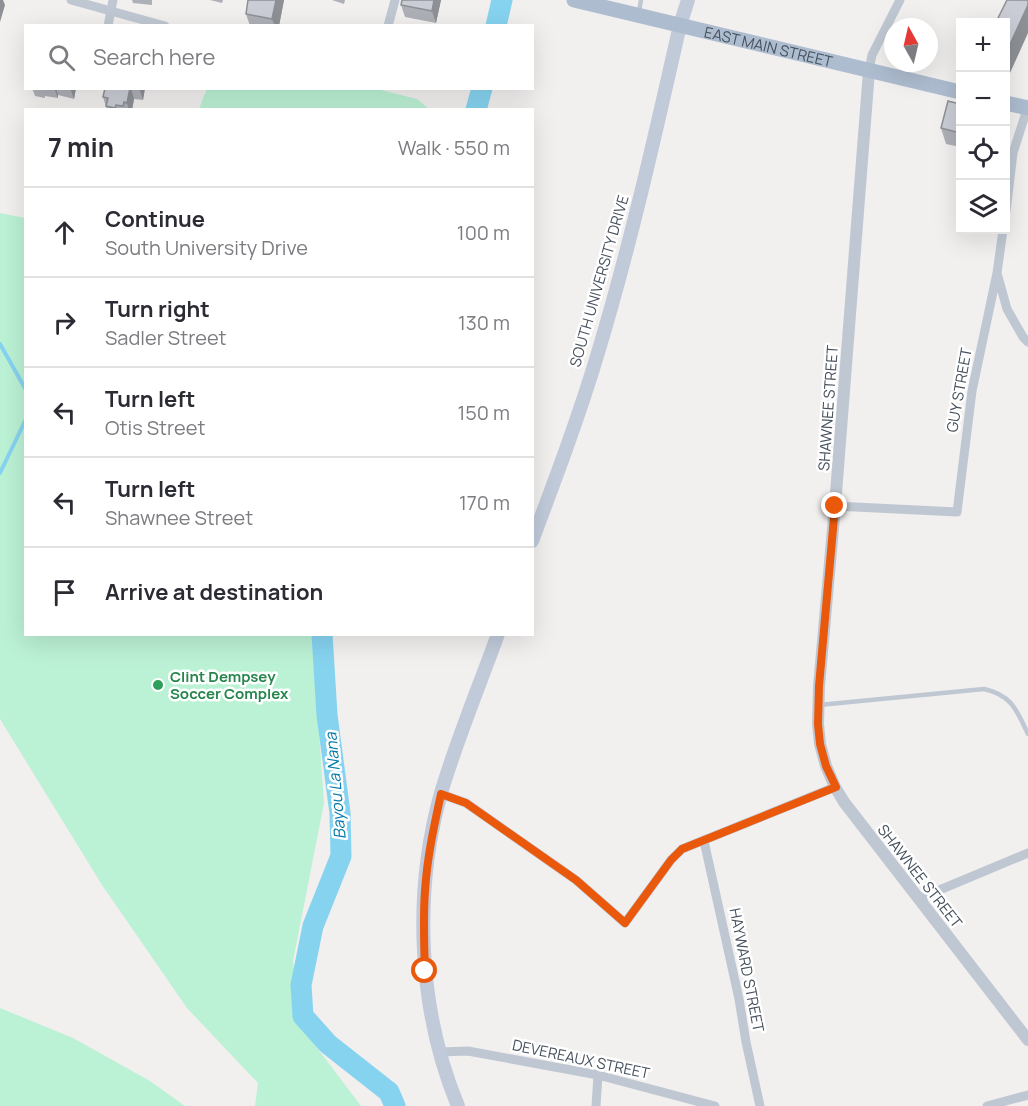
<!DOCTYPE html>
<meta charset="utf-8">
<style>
:root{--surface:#fff;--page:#f2f2f3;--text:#2b2b33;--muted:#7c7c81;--line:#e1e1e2}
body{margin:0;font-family:Manrope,sans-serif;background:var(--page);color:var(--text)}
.controls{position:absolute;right:18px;top:18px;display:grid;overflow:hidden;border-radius:0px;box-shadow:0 6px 24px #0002}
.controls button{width:54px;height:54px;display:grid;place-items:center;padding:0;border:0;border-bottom:2px solid var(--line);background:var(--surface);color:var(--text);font:30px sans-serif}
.compass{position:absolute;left:884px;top:18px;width:54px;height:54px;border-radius:50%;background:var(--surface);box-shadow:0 6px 24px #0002;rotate:352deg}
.stop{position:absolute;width:18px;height:18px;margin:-14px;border:4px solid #ea580c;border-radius:50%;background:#fff}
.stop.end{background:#ea580c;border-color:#fff;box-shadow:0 2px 6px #0008}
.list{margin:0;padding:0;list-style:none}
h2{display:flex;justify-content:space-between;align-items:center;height:78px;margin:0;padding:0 24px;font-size:26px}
h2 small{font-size:20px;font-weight:400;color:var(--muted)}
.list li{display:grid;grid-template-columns:39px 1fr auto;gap:18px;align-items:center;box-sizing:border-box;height:90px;padding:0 24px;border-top:2px solid var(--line)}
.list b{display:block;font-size:22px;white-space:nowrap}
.list p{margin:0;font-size:20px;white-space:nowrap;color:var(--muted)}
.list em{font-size:20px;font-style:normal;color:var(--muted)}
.icon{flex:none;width:33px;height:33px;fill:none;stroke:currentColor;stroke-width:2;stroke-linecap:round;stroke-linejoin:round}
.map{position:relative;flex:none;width:1028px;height:1106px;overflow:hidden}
.search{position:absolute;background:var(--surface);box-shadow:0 6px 24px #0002;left:24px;top:24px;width:510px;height:66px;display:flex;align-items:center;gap:15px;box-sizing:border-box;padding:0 21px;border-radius:0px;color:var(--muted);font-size:22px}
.panel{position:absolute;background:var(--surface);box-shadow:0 6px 24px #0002;left:24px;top:108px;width:510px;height:528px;border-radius:0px}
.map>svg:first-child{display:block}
.green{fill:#bbf1d4}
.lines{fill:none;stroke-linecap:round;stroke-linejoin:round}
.stream{stroke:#86d3f0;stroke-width:4}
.river{stroke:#86d3f0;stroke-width:21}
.service{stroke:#bfc8d2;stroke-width:4.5}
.minor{stroke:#bfc8d2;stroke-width:9}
.tertiary{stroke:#bfc8d2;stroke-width:12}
.secondary{stroke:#c0cad9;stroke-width:14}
.primary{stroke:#adbccf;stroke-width:15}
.wall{fill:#aeb0b7}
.shaded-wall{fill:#8d9095}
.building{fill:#cacdd5;stroke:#8d9095;stroke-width:1.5}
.route{stroke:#ea580c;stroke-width:8}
.leisure-dot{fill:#2e9e5b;stroke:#fff;stroke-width:2}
.labels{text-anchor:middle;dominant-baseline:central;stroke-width:5;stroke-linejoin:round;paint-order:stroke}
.street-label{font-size:15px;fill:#46515d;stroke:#fff}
.leisure-label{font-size:15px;font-weight:bold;fill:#27864d;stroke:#fff;text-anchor:start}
.water-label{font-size:16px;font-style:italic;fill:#067ba9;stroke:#fff}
</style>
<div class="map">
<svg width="1028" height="1106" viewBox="0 0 1028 1106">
<rect width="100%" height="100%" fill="#f2efef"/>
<path class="green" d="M207 88 377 89 417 99 429 109H199Z
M0 213 25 218 26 634 312 635 324 803 293 961 300 1025 361 1106H255L258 1083 187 1008 102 885 0 719Z
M0 1008 73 1038 150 1081 185 1106H0Z"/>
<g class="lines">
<path class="stream" d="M0 344 26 390
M0 473 26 419"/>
<path class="river" d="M496 26 502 0
M476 110 482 88
M322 634 327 715 340 813 341 856 313 926 301 985 303 1016 328 1044 389 1092 395 1106"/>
<path class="service" d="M639 12 641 0
M819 705 984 689C1012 695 1017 711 1028 734"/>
<path class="minor" d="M71 0 165 26
M108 26 113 0
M388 26 395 0
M869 71 872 55 900 0
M1006 211 1013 153 1028 106
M1003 230 997 273 1007 309 1023 337 1028 342
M835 506 957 512 972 391 997 273
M441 794 466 803 576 880 625 923 671 860 682 849 835 787
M704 841 739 999 746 1042 760 1106
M918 899 1028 853
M440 1052 468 1051 598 1075 715 1106
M596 1106 598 1075
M987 1106 1028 1095"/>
<path class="tertiary" d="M869 71 835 506 819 686 818 724 820 744 826 766 835 787 844 802 1028 1040"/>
<path class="secondary" d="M532 541C555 480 578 419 597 356 630 247 655 136 680 25L688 0
M458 1106C418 1010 413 893 441 793 457 739 479 687 498 634"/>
<g class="primary">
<path id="s1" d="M574 0 960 92"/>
<path d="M1006 103 1028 108"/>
</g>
</g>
<path class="wall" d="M132 0H152V5L133 3Z
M210 0H223L222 3Z
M248 0H284L279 26H250L246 14Z
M332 0H345L344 4Z
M402 0H441L436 23 405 17 401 5Z
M1005 22 1010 73 1005 71Z
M32 88H76L74 99 58 95V98L45 96V98L35 96Z
M105 88H145L143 100 134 99 132 110H107L103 97Z
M960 104V147L946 144 941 128Z"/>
<path class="shaded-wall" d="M0 0H3L5 5 0 22Z
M276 0H284L279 26H275L272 19Z
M434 0H441L436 23 432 11Z
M1028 5V33L1010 73 1005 61V55Z
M54 88H56L58 95V98Z
M70 88H76L74 99Z
M130 88H131L134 99 132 110H129L127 103Z
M139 88H145L143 100Z"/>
<path class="building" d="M248 0H276L272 19 246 14Z
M402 0H434L432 11 401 5Z
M1007 0H1028V5L1005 55V22H996Z
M105 88H130L127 103 124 102 123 106 116 105 115 108 106 106 108 98 103 97Z
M948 101 960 104V133L941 128Z"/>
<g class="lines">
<path class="route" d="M425 971C424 944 423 918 425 891 427 858 434 826 441 794L466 803 576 880 625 923 671 860 682 849 836 787 826 766 820 744 818 724 819 686 835 506"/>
</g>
<circle class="leisure-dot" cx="158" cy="685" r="6"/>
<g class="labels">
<g class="street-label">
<text stroke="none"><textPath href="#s1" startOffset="200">EAST MAIN STREET</textPath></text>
<text transform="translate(599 281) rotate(-74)">SOUTH UNIVERSITY DRIVE</text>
<text transform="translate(959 390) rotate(-80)">GUY STREET</text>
<text transform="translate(828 408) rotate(-86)">SHAWNEE STREET</text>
<text transform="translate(920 876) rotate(52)">SHAWNEE STREET</text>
<text transform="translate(747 970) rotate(79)">HAYWARD STREET</text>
<text transform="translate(581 1059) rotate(12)">DEVEREAUX STREET</text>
</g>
<g class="leisure-label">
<text x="170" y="676">Clint Dempsey<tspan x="170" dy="17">Soccer Complex</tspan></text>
</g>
<g class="water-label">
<text transform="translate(335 786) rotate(-95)">Bayou La Nana</text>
</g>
</g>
</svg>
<div class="controls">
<button>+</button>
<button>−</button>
<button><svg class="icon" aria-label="locate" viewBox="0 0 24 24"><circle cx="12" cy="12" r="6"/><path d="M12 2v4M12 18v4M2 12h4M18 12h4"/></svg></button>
<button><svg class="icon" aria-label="layers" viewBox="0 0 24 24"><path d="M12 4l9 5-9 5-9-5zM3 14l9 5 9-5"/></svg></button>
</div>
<svg class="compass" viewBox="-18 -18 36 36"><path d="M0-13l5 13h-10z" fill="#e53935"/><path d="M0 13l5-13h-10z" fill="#7c7c81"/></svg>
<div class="stop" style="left:425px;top:971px"></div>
<div class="stop end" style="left:835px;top:506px"></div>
<div class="search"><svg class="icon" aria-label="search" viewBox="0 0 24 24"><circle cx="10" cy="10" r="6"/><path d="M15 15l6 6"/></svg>Search here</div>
<section class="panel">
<h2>7 min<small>Walk · 550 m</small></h2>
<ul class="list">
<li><svg class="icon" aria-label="ahead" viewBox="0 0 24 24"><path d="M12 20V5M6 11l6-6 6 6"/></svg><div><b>Continue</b><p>South University Drive</p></div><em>100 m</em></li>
<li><svg class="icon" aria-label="right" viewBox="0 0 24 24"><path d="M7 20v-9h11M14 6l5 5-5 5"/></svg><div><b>Turn right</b><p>Sadler Street</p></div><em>130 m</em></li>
<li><svg class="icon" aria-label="left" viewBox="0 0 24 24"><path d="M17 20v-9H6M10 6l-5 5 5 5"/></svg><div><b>Turn left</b><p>Otis Street</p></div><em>150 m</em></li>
<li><svg class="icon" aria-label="left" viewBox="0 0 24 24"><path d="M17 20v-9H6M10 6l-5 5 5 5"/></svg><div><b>Turn left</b><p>Shawnee Street</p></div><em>170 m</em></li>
<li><svg class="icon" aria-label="arrive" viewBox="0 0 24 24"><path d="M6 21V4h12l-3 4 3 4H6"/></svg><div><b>Arrive at destination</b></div></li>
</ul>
</section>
</div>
